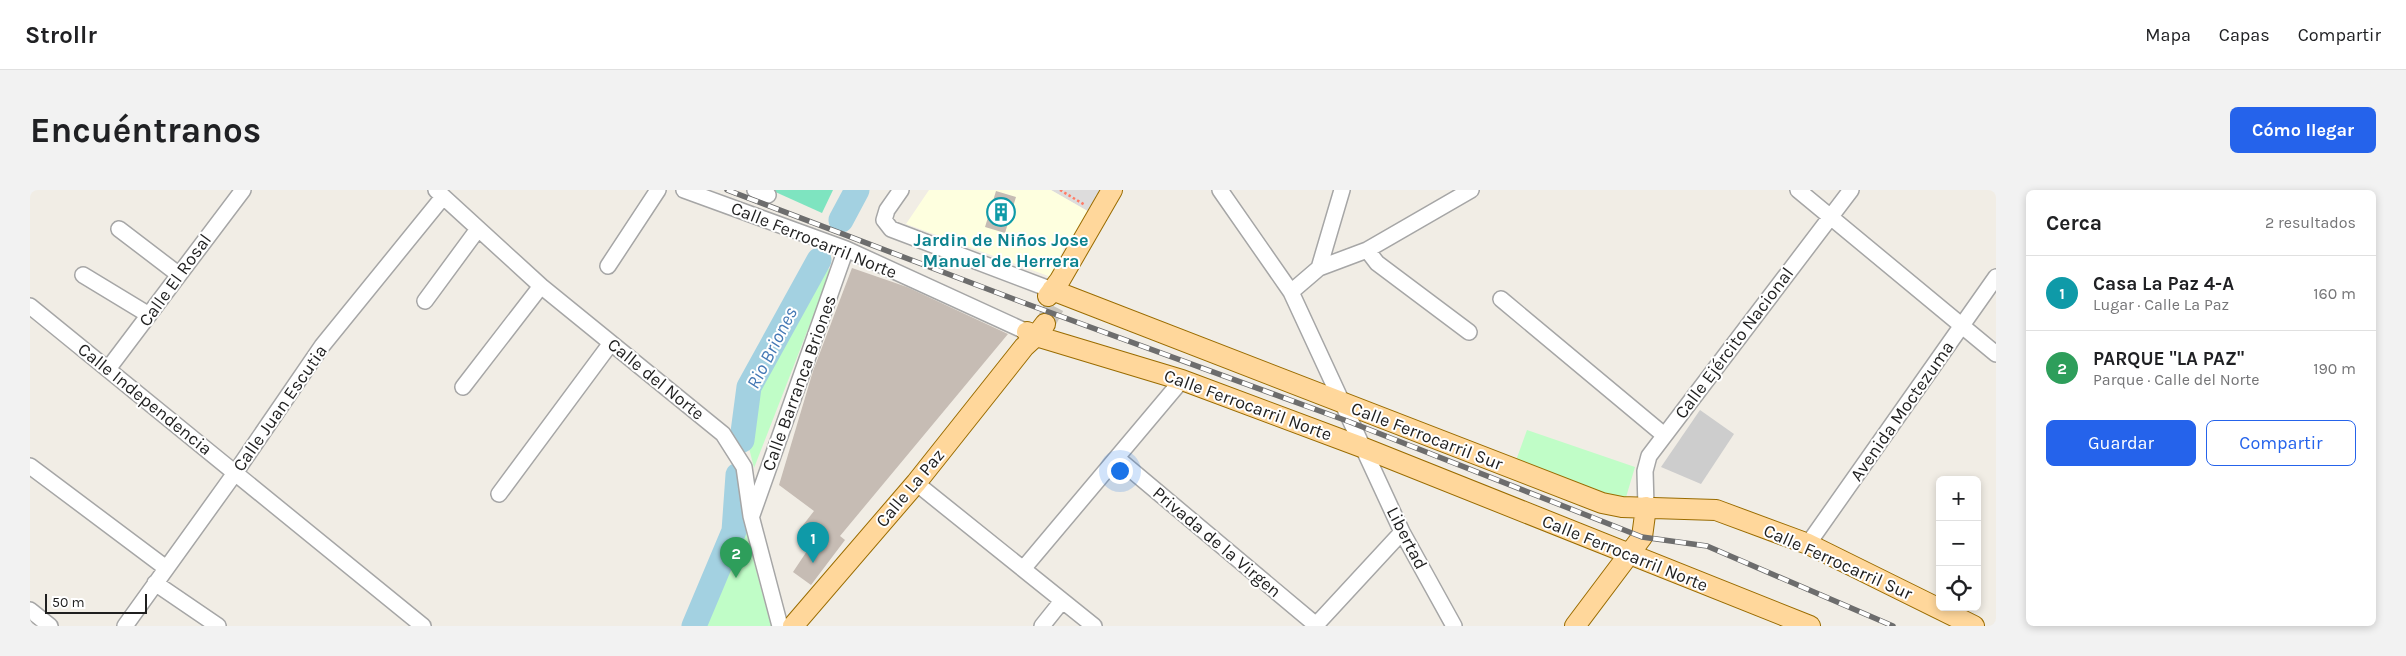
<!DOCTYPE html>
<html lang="es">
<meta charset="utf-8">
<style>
:root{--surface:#fff;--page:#f2f2f2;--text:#202124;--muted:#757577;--line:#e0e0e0;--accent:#2563eb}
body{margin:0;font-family:Karla,sans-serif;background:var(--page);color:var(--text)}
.controls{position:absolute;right:15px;bottom:15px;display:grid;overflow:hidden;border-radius:8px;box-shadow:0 2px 8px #0003}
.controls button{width:45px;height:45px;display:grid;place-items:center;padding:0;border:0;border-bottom:1px solid var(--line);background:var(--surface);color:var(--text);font:25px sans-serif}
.scale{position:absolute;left:15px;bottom:12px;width:102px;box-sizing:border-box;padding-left:5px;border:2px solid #1f1f1f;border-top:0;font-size:14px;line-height:18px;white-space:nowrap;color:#1f1f1f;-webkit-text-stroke:4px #fff;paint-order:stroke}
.you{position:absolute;left:1089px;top:280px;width:18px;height:18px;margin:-12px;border:4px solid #fff;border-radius:50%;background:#1a73e8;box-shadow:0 0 0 8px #1a73e833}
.badge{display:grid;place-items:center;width:32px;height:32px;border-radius:50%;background:var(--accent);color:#fff;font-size:16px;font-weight:700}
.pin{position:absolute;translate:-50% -41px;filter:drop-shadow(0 1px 2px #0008)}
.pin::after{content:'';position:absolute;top:26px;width:18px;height:15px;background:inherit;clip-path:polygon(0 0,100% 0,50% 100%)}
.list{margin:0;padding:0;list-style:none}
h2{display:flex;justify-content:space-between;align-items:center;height:65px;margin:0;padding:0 20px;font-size:21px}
h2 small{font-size:16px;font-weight:400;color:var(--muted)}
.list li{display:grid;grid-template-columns:32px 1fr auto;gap:15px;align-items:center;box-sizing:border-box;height:75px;padding:0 20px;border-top:1px solid var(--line)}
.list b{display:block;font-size:19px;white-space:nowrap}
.list p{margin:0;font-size:16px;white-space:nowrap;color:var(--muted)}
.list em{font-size:16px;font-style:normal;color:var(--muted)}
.actions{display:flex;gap:10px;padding:15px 20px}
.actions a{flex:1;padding:11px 0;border:1px solid var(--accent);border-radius:8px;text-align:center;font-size:18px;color:var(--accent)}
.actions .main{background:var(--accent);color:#fff}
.icon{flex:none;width:28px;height:28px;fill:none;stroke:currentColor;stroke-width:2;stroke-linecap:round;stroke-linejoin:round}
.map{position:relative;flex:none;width:1966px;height:436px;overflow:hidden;border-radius:8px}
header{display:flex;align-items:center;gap:30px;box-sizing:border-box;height:70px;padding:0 25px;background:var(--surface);border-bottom:1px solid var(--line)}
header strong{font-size:24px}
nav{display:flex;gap:28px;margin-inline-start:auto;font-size:18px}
.intro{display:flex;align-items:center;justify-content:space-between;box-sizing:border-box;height:120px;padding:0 30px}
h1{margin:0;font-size:35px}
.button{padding:12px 22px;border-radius:8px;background:var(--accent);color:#fff;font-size:18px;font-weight:700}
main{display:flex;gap:30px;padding:0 30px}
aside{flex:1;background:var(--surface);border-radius:8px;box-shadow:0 2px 8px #0003}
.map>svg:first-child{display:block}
.residential{fill:#dddcdc}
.education{fill:#feffdf}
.religious{fill:#cdcdcd}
.park{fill:#c0fdc7}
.pitch{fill:#7ee4c0}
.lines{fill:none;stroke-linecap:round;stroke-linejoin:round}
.river{stroke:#a3d1e1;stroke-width:25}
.building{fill:#c6bcb4}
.major-tunnel{stroke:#c7c4bd;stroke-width:20;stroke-dasharray:20 10;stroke-linecap:butt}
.minor-casing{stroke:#a6a6a6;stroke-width:18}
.major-casing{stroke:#9a6c00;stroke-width:22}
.path{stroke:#ff7c67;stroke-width:2.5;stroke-dasharray:2.5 2.5;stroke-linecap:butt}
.minor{stroke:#fff;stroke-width:15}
.major{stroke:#ffd79b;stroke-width:20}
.rail-casing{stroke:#6d6d6d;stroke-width:5.5}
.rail{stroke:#fff;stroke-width:4;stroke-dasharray:11;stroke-linecap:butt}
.labels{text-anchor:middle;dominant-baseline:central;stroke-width:4;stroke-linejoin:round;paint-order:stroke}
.street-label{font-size:18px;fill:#1f1f1f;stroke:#fff}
.culture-label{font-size:18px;font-weight:bold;fill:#0d838f;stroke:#fff}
.water-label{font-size:19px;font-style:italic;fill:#4579b5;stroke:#fff}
</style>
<header>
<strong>Strollr</strong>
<nav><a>Mapa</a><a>Capas</a><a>Compartir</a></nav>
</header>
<div class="intro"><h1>Encuéntranos</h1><a class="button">Cómo llegar</a></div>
<main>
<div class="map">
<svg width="1966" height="436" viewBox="0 0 1966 436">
<rect width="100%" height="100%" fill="#f1ede5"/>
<path class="residential" d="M1021 0H1074L1061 23Z"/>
<path class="education" d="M899 0H1021L1061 23 1045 53 1037 51 1021 87 876 34Z"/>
<path class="religious" d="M1670 220 1704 244 1671 294 1631 277Z"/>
<path class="park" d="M791 76 801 80 724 278 718 254 726 203Z
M1497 240 1605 277 1594 314 1484 276Z
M712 327 741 436H664L704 341Z"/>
<path class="pitch" d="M741 0H803L792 23Z"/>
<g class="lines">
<path class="river" d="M811 30 827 0
M712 250 719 197 789 70
M664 436 704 341 708 285"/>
</g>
<path class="building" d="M966 1 986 7 975 43 955 37Z
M822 78 877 97 978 144 810 346 815 350 781 395 763 382 777 361 772 358 780 347 770 339 784 321 749 295 783 181Z"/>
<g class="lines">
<path class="major-tunnel" d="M1015 134 1027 111"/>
<defs>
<path id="minor" d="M406 0 511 96 693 244 714 277 721 326 750 436
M654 0 816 59 997 142
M725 0 738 5
M871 0 857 20 854 30 861 39 1022 100
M1190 0 1261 102 1372 342 1424 436
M1768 0 1966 164
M89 39 148 84
M1337 60 1347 73 1439 142
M578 76 628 0
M1289 78 1312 0
M53 85 119 125
M1261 102 1289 78 1337 60 1441 0
M1471 109 1634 245
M395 111 448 39
M0 116 393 436
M78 179 213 0
M433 197 511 96
M1087 268 1286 435
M0 276 136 378
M886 293 1064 436
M469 304 581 153
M1616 317 1615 281 1619 266 1821 0
M722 325 816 59
M1778 354 1966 87
M993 379 1152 190
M125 393 188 436
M0 420 20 436
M95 436 205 283 292 156 413 7
M1012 436 1032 411
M1285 436 1372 342"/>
<path id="major" d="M1022 100 1572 313 1592 317 1686 320 1778 354 1944 436
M1018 106 1030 90 1082 0
M997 142 1006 146 1152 190 1334 258 1780 436
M763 436 886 293 994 157 1006 146 1015 134
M1545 436 1612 347 1616 317"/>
</defs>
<use href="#minor" class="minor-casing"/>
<use href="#major" class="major-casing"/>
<path class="path" d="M1030 0 1055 15"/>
<use href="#minor" class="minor"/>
<use href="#major" class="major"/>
<defs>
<path id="rail" d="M697 0 997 114 1320 232 1612 347 1677 356 1863 436"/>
</defs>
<use href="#rail" class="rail-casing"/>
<use href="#rail" class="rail"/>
</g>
<defs>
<symbol id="building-ring" viewBox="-11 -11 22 22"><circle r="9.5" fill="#fff" stroke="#0f9aa8" stroke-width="1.5"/><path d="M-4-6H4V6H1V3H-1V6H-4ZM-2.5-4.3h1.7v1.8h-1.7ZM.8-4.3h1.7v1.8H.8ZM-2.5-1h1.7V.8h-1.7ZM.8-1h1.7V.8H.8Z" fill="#0f9aa8"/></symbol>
</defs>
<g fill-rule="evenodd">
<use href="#building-ring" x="955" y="6" width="32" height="32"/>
</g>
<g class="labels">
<g class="street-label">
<text transform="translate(784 50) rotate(22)">Calle Ferrocarril Norte</text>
<text transform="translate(145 90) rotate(-54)">Calle El Rosal</text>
<text transform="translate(1704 153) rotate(-53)">Calle Ejército Nacional</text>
<text transform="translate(626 189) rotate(39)">Calle del Norte</text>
<text transform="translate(769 193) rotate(-70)">Calle Barranca Briones</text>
<text transform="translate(115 209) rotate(39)">Calle Independencia</text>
<text transform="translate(1218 215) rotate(20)">Calle Ferrocarril Norte</text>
<text transform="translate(250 218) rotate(-55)">Calle Juan Escutia</text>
<text transform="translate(1872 221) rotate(-55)">Avenida Moctezuma</text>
<text transform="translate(1397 246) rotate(21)">Calle Ferrocarril Sur</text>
<text transform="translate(880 298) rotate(-50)">Calle La Paz</text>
<text transform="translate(1377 348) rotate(63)">Libertad</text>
<text transform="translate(1187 352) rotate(40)">Privada de la Virgen</text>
<text transform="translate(1595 363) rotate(22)">Calle Ferrocarril Norte</text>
<text transform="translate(1808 372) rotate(24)">Calle Ferrocarril Sur</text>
</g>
<g class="culture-label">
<text x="971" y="50">Jardin de Niños Jose<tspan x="971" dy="21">Manuel de Herrera</tspan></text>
</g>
<g class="water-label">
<text transform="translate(742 158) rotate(-63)">Rio Briones</text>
</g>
</g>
</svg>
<div class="controls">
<button>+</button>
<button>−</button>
<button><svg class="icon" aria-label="locate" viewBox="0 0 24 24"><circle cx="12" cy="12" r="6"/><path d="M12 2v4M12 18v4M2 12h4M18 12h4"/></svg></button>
</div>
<div class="scale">50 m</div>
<div class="you"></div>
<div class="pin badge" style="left:783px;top:373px;background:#0f9aa8">1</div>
<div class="pin badge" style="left:706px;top:388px;background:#2e9e5b">2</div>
</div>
<aside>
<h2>Cerca<small>2 resultados</small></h2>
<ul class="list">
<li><span class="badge" style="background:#0f9aa8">1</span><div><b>Casa La Paz 4-A</b><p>Lugar · Calle La Paz</p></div><em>160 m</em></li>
<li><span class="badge" style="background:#2e9e5b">2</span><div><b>PARQUE &quot;LA PAZ&quot;</b><p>Parque · Calle del Norte</p></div><em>190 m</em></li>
</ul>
<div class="actions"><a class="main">Guardar</a><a>Compartir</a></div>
</aside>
</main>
